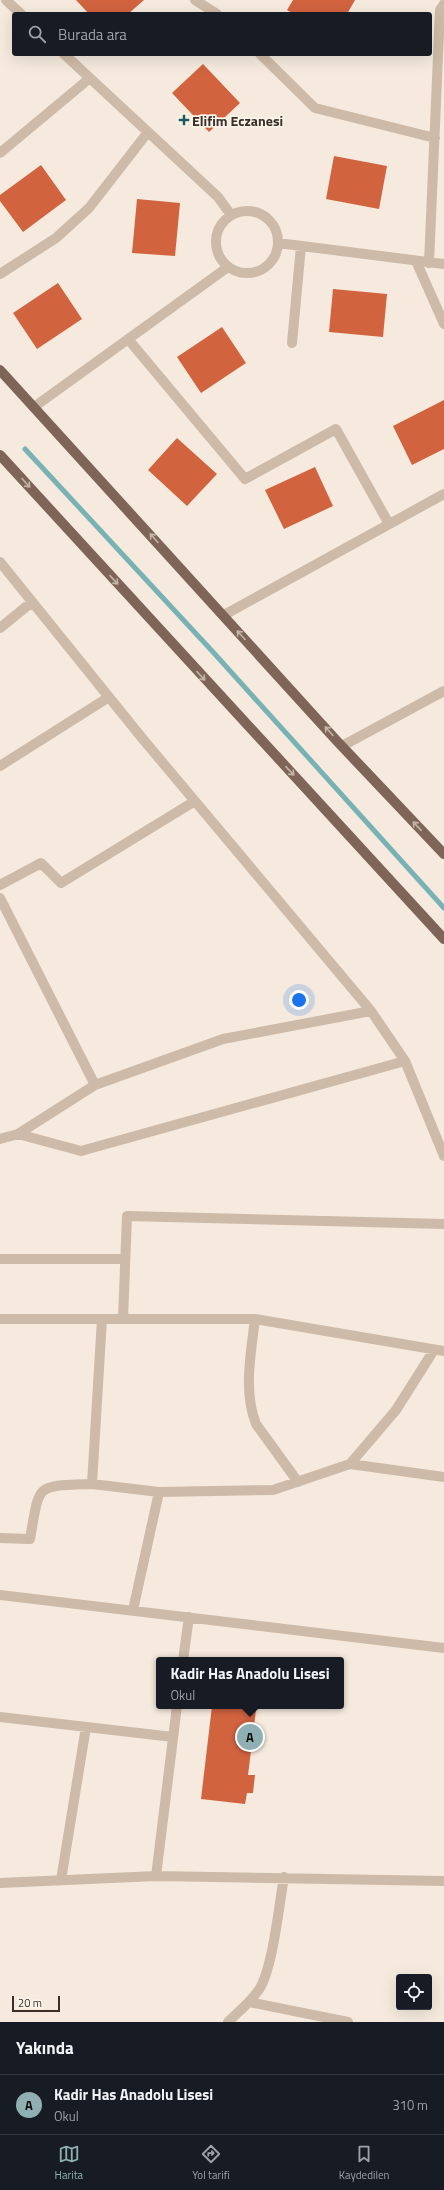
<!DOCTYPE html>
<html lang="tr">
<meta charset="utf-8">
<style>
:root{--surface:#171b24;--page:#20242c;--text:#f1f3f6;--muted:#9ea1a6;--line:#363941;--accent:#90afb2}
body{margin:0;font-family:"Titillium Web",sans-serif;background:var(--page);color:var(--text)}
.controls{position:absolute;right:12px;bottom:12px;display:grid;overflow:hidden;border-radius:4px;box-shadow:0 4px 16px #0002}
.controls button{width:36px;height:36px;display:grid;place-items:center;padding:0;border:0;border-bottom:1px solid var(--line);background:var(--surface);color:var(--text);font:20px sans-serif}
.scale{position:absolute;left:12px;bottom:10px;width:48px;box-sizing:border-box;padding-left:4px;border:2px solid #3a2e29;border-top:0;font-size:11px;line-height:14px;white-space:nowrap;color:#3a2e29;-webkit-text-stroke:3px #fcf4ea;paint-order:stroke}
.you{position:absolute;left:299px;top:1000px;width:14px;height:14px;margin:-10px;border:3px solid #fff;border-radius:50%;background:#1a73e8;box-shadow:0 0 0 6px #1a73e833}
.badge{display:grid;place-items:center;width:26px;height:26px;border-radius:50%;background:var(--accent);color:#111;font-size:13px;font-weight:700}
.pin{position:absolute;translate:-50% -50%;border:2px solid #fff;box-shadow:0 1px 4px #0006}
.popup{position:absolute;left:156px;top:1657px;width:188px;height:52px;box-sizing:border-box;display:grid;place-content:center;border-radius:4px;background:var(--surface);filter:drop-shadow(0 1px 3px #0005);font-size:13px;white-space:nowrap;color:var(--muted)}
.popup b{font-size:15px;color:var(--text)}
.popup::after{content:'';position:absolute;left:50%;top:100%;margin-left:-8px;border:8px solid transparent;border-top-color:var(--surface)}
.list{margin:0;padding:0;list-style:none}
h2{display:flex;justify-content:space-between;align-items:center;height:52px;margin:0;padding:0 16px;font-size:17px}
h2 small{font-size:13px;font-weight:400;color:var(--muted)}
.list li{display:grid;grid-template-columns:26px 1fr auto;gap:12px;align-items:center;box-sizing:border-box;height:60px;padding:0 16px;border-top:1px solid var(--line)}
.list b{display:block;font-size:15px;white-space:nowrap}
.list p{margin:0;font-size:13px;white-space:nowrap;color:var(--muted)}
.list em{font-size:13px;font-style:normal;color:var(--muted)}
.icon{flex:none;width:22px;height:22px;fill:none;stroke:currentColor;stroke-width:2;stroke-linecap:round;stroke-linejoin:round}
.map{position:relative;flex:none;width:444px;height:2022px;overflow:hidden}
.search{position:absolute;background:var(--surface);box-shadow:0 4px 16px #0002;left:12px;right:12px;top:12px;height:44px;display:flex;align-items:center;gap:10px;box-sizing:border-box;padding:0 14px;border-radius:4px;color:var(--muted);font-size:15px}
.sheet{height:112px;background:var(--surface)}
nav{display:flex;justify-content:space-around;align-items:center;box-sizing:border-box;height:56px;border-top:1px solid var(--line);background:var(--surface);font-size:11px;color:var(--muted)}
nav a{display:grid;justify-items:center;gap:2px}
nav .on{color:var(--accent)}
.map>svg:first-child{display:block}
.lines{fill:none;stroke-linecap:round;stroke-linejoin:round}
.stream{stroke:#79b2b5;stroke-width:5}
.building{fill:#d1633f}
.minor{stroke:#cebaa8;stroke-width:10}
.major{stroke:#7e6558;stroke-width:10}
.oneway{stroke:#c3b4a8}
.poi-dot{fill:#1a5b60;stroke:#fcf4ea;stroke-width:1.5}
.labels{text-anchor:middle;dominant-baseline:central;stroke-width:3.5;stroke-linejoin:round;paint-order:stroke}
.poi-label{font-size:14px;font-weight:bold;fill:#3a2e29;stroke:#fcf4ea;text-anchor:start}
</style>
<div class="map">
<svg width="444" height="2022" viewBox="0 0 444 2022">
<rect width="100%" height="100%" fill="#f5eadd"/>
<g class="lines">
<path class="stream" d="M25 449 213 652 444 908"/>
</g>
<path class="building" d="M76 0H144L128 14H89Z
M293 0H355L347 14H294L287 10Z
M203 64 240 103 209 132 172 93Z
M334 156 387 166 379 209 326 199Z
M41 165 66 200 23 232 0 201V195Z
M137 199 180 203 175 256 132 253Z
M58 283 82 319 37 349 13 313Z
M333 289 387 294 383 337 329 332Z
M222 327 246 363 201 393 177 357Z
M444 400V449L412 465 393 426Z
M177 438 217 474 187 506 148 470Z
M315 467 333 506 284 529 265 490Z
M212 1706 256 1710 248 1775H255L253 1793H247L245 1804 201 1799Z"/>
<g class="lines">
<path class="minor" d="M6 0 21 14
M195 0 217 14
M64 54 218 197 231 215
M260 54 315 108 435 138
M0 153 90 78
M216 242a31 31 0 1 1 62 0a31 31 0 1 1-62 0Z
M278 243 444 264
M416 261 444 324
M429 263 440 10 444 4
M0 274 56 238 89 208 148 132
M128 339 245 479 336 429 389 524
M292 343 301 246
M34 407 228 267
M0 562 142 738 371 1011 405 1061 444 1156
M224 615 444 494
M0 628 32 602
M342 746 444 691
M0 766 109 697
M0 885 41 863 61 883 195 801
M0 898 95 1085
M18 1134 81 1151 405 1061
M0 1139 18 1134 95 1085 223 1039 371 1011
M0 1259H125
M0 1319H255L444 1351
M102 1319 92 1484 159 1492
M123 1319 127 1216 444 1224
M255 1319C251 1353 243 1391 256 1424L298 1482
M350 1464 396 1410 434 1350
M0 1538 30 1539C40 1483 34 1486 92 1484
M0 1595 444 1648
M133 1610 159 1492 273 1490 350 1464 444 1477
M183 1660 189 1617
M0 1717 173 1737
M156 1876 177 1706
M61 1880 86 1727
M0 1883 156 1876 444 1881
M249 2002 348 2022
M228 2022C239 2011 252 2001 260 1988 273 1966 279 1905 284 1877"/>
<path class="major" d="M0 370 336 740 444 854
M0 455 444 939"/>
</g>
<defs><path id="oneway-shaft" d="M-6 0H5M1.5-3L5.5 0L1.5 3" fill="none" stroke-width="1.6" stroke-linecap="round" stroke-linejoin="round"/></defs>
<g class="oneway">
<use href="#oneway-shaft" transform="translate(26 483) rotate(48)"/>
<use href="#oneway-shaft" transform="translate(154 538) rotate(-132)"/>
<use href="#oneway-shaft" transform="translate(114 580) rotate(47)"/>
<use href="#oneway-shaft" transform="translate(241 635) rotate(-132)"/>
<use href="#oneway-shaft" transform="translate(201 676) rotate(47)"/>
<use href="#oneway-shaft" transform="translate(329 731) rotate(-132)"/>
<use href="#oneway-shaft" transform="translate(290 771) rotate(47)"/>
<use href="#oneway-shaft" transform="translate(417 826) rotate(-133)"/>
</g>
<path class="poi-dot" d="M182 114h4v4h4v4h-4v4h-4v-4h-4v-4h4z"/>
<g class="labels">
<g class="poi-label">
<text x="192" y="120">Elifim Eczanesi</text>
</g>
</g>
</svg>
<div class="controls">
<button><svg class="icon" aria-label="locate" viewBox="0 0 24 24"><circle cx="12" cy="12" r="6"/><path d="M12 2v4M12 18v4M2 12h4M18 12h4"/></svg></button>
</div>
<div class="scale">20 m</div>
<div class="you"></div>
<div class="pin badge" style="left:250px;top:1737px">A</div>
<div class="popup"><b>Kadir Has Anadolu Lisesi</b>Okul</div>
<div class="search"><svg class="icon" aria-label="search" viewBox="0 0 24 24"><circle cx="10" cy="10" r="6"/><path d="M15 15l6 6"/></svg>Burada ara</div>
</div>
<section class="sheet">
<h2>Yakında<small></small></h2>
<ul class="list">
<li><span class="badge">A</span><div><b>Kadir Has Anadolu Lisesi</b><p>Okul</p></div><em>310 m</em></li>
</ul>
</section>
<nav>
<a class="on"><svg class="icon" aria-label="map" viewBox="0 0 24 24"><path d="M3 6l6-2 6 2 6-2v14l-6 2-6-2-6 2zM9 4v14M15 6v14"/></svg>Harita</a>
<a><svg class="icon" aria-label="directions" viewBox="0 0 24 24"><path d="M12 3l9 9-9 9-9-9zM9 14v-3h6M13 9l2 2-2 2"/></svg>Yol tarifi</a>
<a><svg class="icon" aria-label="saved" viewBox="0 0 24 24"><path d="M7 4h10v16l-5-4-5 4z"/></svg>Kaydedilen</a>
</nav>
